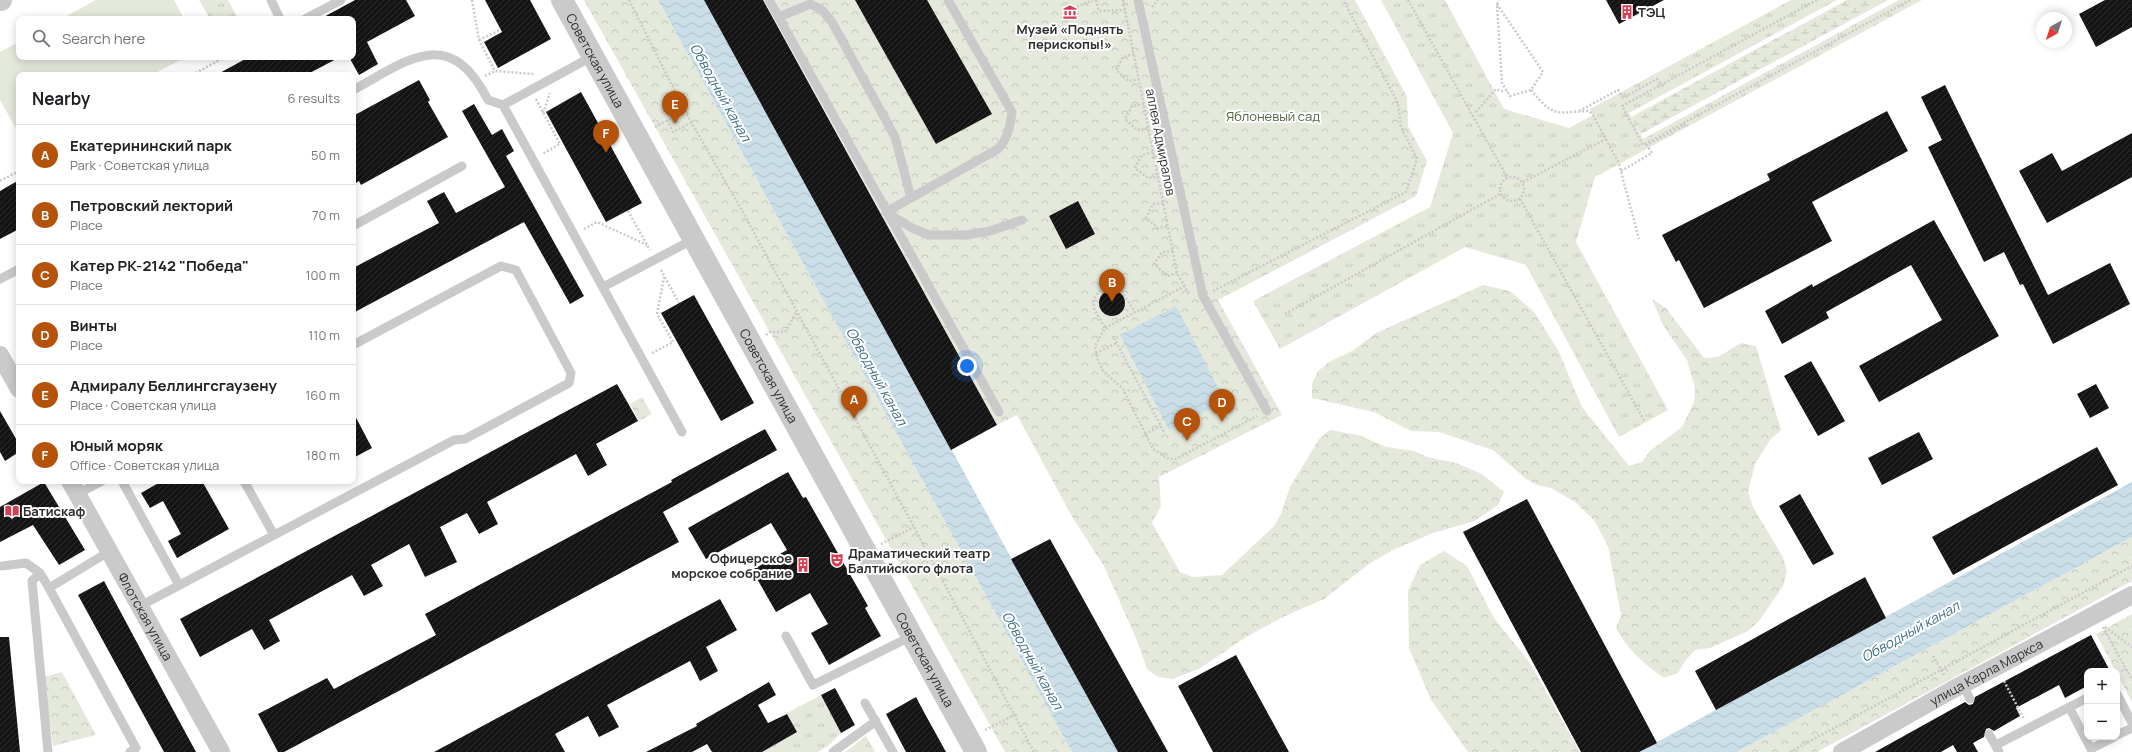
<!DOCTYPE html>
<meta charset="utf-8">
<style>
:root{--surface:#fff;--page:#f2f2f2;--text:#202124;--muted:#757577;--line:#e0e0e0;--accent:#b45309}
body{margin:0;font-family:Manrope,sans-serif;background:var(--page);color:var(--text)}
.controls{position:absolute;right:12px;bottom:12px;display:grid;overflow:hidden;border-radius:8px;box-shadow:0 2px 10px #0003}
.controls button{width:36px;height:36px;display:grid;place-items:center;padding:0;border:0;border-bottom:1px solid var(--line);background:var(--surface);color:var(--text);font:20px sans-serif}
.compass{position:absolute;left:2036px;top:12px;width:36px;height:36px;border-radius:50%;background:var(--surface);box-shadow:0 2px 10px #0003;rotate:219deg}
.you{position:absolute;left:967px;top:366px;width:14px;height:14px;margin:-10px;border:3px solid #fff;border-radius:50%;background:#1a73e8;box-shadow:0 0 0 6px #1a73e833}
.badge{display:grid;place-items:center;width:26px;height:26px;border-radius:50%;background:var(--accent);color:#fff;font-size:13px;font-weight:700}
.pin{position:absolute;translate:-50% -33px;filter:drop-shadow(0 1px 2px #0008)}
.pin::after{content:'';position:absolute;top:21px;width:14px;height:12px;background:inherit;clip-path:polygon(0 0,100% 0,50% 100%)}
.list{margin:0;padding:0;list-style:none}
h2{display:flex;justify-content:space-between;align-items:center;height:52px;margin:0;padding:0 16px;font-size:17px}
h2 small{font-size:13px;font-weight:400;color:var(--muted)}
.list li{display:grid;grid-template-columns:26px 1fr auto;gap:12px;align-items:center;box-sizing:border-box;height:60px;padding:0 16px;border-top:1px solid var(--line)}
.list b{display:block;font-size:15px;white-space:nowrap}
.list p{margin:0;font-size:13px;white-space:nowrap;color:var(--muted)}
.list em{font-size:13px;font-style:normal;color:var(--muted)}
.icon{flex:none;width:22px;height:22px;fill:none;stroke:currentColor;stroke-width:2;stroke-linecap:round;stroke-linejoin:round}
.map{position:relative;flex:none;width:2132px;height:752px;overflow:hidden}
.search{position:absolute;background:var(--surface);box-shadow:0 2px 10px #0003;left:16px;top:16px;width:340px;height:44px;display:flex;align-items:center;gap:10px;box-sizing:border-box;padding:0 14px;border-radius:8px;color:var(--muted);font-size:15px}
.panel{position:absolute;background:var(--surface);box-shadow:0 2px 10px #0003;left:16px;top:72px;width:340px;height:412px;border-radius:8px}
.map>svg:first-child{display:block}
.grass{fill:url(#grass-tufts)}
.forest{fill:url(#forest-crowns)}
.wetland{fill:url(#wetland-marsh)}
.pitch{fill:#e4e9dc}
.water{fill:url(#water-waves)}
.building{fill:url(#building-hatch)}
.lines{fill:none;stroke-linecap:round;stroke-linejoin:round}
.path{stroke:#cacaca;stroke-width:2.5;stroke-dasharray:2 2;stroke-linecap:butt}
.service{stroke:#cacaca;stroke-width:9}
.minor{stroke:#cacaca;stroke-width:18}
.tertiary{stroke:#cacaca;stroke-width:22}
.labels{text-anchor:middle;dominant-baseline:central;stroke-width:4;stroke-linejoin:round;paint-order:stroke}
.poi-label{font-size:13px;font-weight:bold;fill:#2d2d2d;stroke:#fff;text-anchor:start}
.street-label{font-size:13px;fill:#2d2d2d;stroke:#fff}
.park-label{font-size:13px;fill:#53643f;stroke:#fff}
.water-label{font-size:14px;font-style:italic;fill:#437187;stroke:#fff}
</style>
<div class="map">
<svg width="2132" height="752" viewBox="0 0 2132 752">
<defs>
<pattern id="grass-tufts" width="24" height="20" patternUnits="userSpaceOnUse"><rect width="24" height="20" fill="#e4e9dc"/><path d="M3 7l-1-3M5 7V3M7 7l1-3M15 17l-1-3M17 17v-4M19 17l1-3" fill="none" stroke="#c4c8bd"/></pattern>
<pattern id="forest-crowns" width="20" height="18" patternUnits="userSpaceOnUse"><rect width="20" height="18" fill="#e4e9dc"/><path d="M2 6a3 3 0 1 1 6 0M12 15a3 3 0 1 1 6 0" fill="none" stroke="#c4c8bd"/></pattern>
<pattern id="wetland-marsh" width="20" height="14" patternUnits="userSpaceOnUse"><rect width="20" height="14" fill="#e4e9dc"/><path d="M1 5h8M5 5V1M11 12h8M15 12V8" fill="none" stroke="#c4c8bd"/></pattern>
<pattern id="water-waves" width="16" height="10" patternUnits="userSpaceOnUse"><rect width="16" height="10" fill="#cadee8"/><path d="M0 5q4-4 8 0t8 0" fill="none" stroke="#aebfc7"/></pattern>
<pattern id="building-hatch" width="6" height="6" patternUnits="userSpaceOnUse"><rect width="6" height="6" fill="#141414"/><path d="M-1 1l2-2M0 6l6-6M5 7l2-2" fill="none" stroke="#2e2e2e"/></pattern>
</defs>
<rect width="100%" height="100%" fill="#fff"/>
<path class="grass" d="M199 0H228L238 19H210Z
M1381 0H1445L1504 109 1569 128 1593 115 1590 109 1791 0H1837L1629 113 1643 139 1899 0H1922L1595 177 1576 242 1668 410 1619 437 1526 265 1465 247 1280 349 1253 301 1430 207 1453 133Z
M821 695 841 733 828 746 818 752H762L797 732 787 713Z
M866 736 875 752H845Z"/>
<path class="forest" d="M584 0H658L1072 752H1005Z
M764 0H1355L1407 97 1408 126 1427 161 1416 196 1218 300 1282 415 1159 477 1161 506 1152 523 1180 572 1193 577 1222 575 1274 526 1281 514 1290 487 1319 439 1330 430 1359 435 1386 447 1414 451 1427 457 1456 463 1482 474 1504 492 1498 505 1475 521 1433 533 1393 550 1369 564 1324 599 1283 617 1246 637 1199 669 1172 679 1158 677 1147 669 1138 643 1104 566 1074 520 1017 415 997 425Z
M1483 285 1510 291 1534 312 1558 350 1582 407 1629 466 1642 462 1650 451 1682 427 1694 402 1695 388 1687 360 1663 325 1652 299 1666 308 1704 358 1718 357 1741 343 1756 346 1781 430 1770 440 1755 464 1748 492 1753 507 1783 557 1787 571 1783 586 1759 621 1748 631 1710 648 1695 650 1685 661 1678 673 1664 678C1645 665 1626 648 1616 628L1621 615 1608 546 1594 520 1575 502 1551 488 1537 485 1526 479 1493 450 1439 432 1411 431 1374 412 1312 398V384L1318 371 1329 362 1354 350 1376 333Z
M642 397 652 414 639 421 630 404Z
M2132 537V581L1817 752H1737Z
M1444 551 1467 566 1494 618 1530 663 1580 752H1468L1431 700 1409 648 1408 591 1420 565Z
M2132 614V702L2096 634Z
M62 672 96 735 53 746 44 677Z"/>
<path class="wetland" d="M1847 0H1888L1641 134 1631 117Z"/>
<path class="pitch" d="M96 0H174L184 19H61Z
M19 42V57H186L152 75H19V134L0 100V52Z"/>
<path class="water" d="M658 0H704L1118 752H1072Z
M1176 306 1225 401 1169 430 1120 335Z
M2132 482V537L1737 752H1639Z"/>
<path class="building" d="M355 0H406L415 16 367 42 378 64 359 75 349 57H353V19H320Z
M485 0H530L551 39 498 68 484 42 502 32Z
M704 0H763L997 425 951 450Z
M855 0H927L992 114 936 144Z
M1606 0H1664L1619 24Z
M2105 0H2132V27L2096 47 2079 14Z
M249 57H340L306 75H216Z
M419 80 430 100 428 102 448 137 361 185 359 181 353 185V116Z
M1945 85 2048 295 2110 263 2130 304 2053 344 2023 284 2020 285 2004 252 1984 262 1928 147 1942 140 1921 97Z
M581 92 642 203 606 222 546 112Z
M474 104 492 135 502 129 514 151 506 156 584 296 570 304 524 222 353 313V268L439 223 427 201 444 192 456 213 505 187 462 111Z
M1887 111 1908 151 1812 202 1832 241 1704 308 1679 260 1676 262 1662 235 1770 180 1767 174Z
M2132 133V177L2047 223 2019 171 2052 153 2062 171Z
M19 180V229L0 239V191Z
M1078 201 1095 234 1066 249 1049 216Z
M1934 220 1999 336 1879 402 1859 366 1942 320 1911 265 1826 312 1829 318 1782 344 1765 311 1812 284 1813 287Z
M1099 303a13 13 0 1 1 26 0a13 13 0 1 1-26 0Z
M694 295 754 403 721 421 661 313Z
M1811 361 1845 421 1818 436 1784 376Z
M617 384 638 421 596 444 607 465 588 476 576 454 487 502 498 524 479 534 467 513 440 527 457 562 425 577 409 544 371 565 383 586 364 596 352 575 269 620 280 641 264 650 252 629 200 657 180 619Z
M2096 384 2109 408 2090 418 2077 394Z
M0 411 19 444V452L5 461 0 452Z
M353 412 372 448 353 458Z
M765 429 777 450 663 512 679 542 284 752H278L258 714 327 678 334 689 436 635 425 614 672 482 671 480Z
M1919 432 1933 459 1882 485 1868 458Z
M2097 447 2118 485 1953 575 1932 537Z
M788 472 803 498 806 497 868 606 865 608 881 636 829 665 811 633 828 624 810 593 776 612 752 570 787 550 771 523 706 559 688 528Z
M162 481H202L229 529 177 558 168 541 181 534 163 501 150 508 141 493Z
M44 482 85 550 59 565 33 525 0 542V507Z
M1800 494 1834 554 1813 565 1779 506Z
M1527 499 1657 743 1639 752H1581L1463 532Z
M1050 539 1168 752H1118L1011 559Z
M1865 577 1886 618 1716 710 1695 671Z
M104 581 164 693 196 752H164L108 650 78 595Z
M720 599 737 630 706 647 718 671 700 681 690 661 607 705 619 727 599 737 588 716 555 734 565 752H434Z
M2091 635 2110 671H2087V686L2065 698 2059 685 2016 708 2020 716 1994 731 1989 728 1986 729 1984 737 1973 743 1978 752H1957L1953 745 1941 752H1875L1965 702 1969 705 1973 704 1975 697Z
M0 637H9L20 752H0Z
M1236 655 1289 752H1213L1178 686Z
M769 682 776 695 758 705 768 723 787 714 797 732 762 752H712L707 744 692 752H646L697 726 696 724Z
M835 688 855 725 841 733 821 695Z
M916 697 925 714 946 752H906L886 714Z"/>
<g class="lines">
<path class="path" d="M472 0 479 40 495 71 534 74
M629 0 685 111 740 207 914 527 1034 752
M1096 0 1099 11 1125 10
M1123 0 1177 273 1189 294
M1408 0 1507 177
M1817 0 1622 106 1643 145 1910 0
M1497 4 1543 72 1531 90 1510 96 1502 83 1497 4 1499 0
M1077 7 1093 0
M1152 7 1158 0
M479 40 498 31 500 33
M1134 54 1123 57 1116 70 1128 81 1139 79
M192 75 225 57
M485 76 495 71
M1531 90C1555 119 1555 112 1589 111L1593 115 1619 164 1639 239
M536 99 560 144 542 154
M1144 104 1132 106 1125 119 1137 130 1148 128
M1579 111 1618 90 1623 98 1657 79 1661 85
M1476 112 1496 89 1502 91 1507 90
M543 113 550 93
M667 120 673 132 691 123
M655 127 685 111
M1153 152 1142 155 1135 168 1148 178 1158 177
M1621 171 1652 153 1647 145 1685 125 1684 123
M1500 189a12 12 0 1 1 24 0a12 12 0 1 1-24 0Z
M0 181 19 171
M1523 182 1606 139
M1520 199 1645 422
M1163 203 1153 204 1146 218 1158 228 1168 226
M628 211 650 250
M584 229 597 222 647 245
M1173 251 1162 252 1154 264 1167 276 1177 273
M661 270 679 303
M1185 286 1105 328 1095 346 1097 358 1102 370 1123 389 1153 449 1169 459H1176L1257 416
M1213 291 1406 192 1417 159 1401 127 1398 103 1343 0
M1285 314 1500 194
M1105 327C1101 321 1096 314 1094 308 1091 290 1108 285 1121 290L1135 312
M766 335 770 332H785L796 313
M1114 338 1164 432
M652 353 673 342 657 314 664 277
M1096 353 1117 343
M1124 393 1131 389
M1145 434 1161 426
M881 544 914 527
M2103 627 2132 680
M2105 627 2132 647
M1933 656 1944 675
M2004 681 2024 719
M985 730 1014 715
M1790 752 2132 566"/>
<path class="service" d="M271 0 280 19
M769 0 999 412
M948 0 1012 112C1010 127 1008 138 998 149L886 212 912 228 929 235H967L990 231 1022 220
M1138 0 1203 296 1267 411
M779 17 810 4 821 9 832 22 895 137 911 198
M305 19 341 0
M353 90C409 60 449 24 488 100L503 105 682 432
M503 105 593 56
M353 226 462 166
M0 279 19 269
M603 287 694 239
M122 481 179 585
M244 481 274 535
M77 494 102 481
M2 566 26 563 40 573 49 588 110 551
M40 573 32 581 48 752
M49 588 136 748 130 752
M140 606 454 440 465 439 569 383 571 373 516 270 501 266 353 345
M786 636 813 685 912 636
M1963 685 1970 699
M2117 694 2132 723
M865 703 893 752
M2069 707 2091 749 2114 737
M1989 734 1999 752
M2117 735 2132 728
M1996 745 2087 698
M833 752 876 721"/>
<g class="minor">
<path d="M0 355 19 389"/>
<path id="s1" d="M70 481 221 752"/>
<path id="s2" d="M1842 752 1952 690 2132 595"/>
</g>
<g class="tertiary">
<path d="M0 0H1"/>
<path id="s3" d="M562 0 976 752"/>
</g>
</g>
<defs>
<symbol id="museum-bare" viewBox="-9 -9 18 18"><path d="M0-6L6-3V-2H-6V-3ZM-5-1h2V3h-2ZM-1-1h2V3h-2ZM3-1h2V3H3ZM-6 4H6V6H-6Z" fill="#d43f54" stroke="#fff" stroke-width="2.5" paint-order="stroke"/></symbol>
<symbol id="building-bare" viewBox="-9 -9 18 18"><path d="M-4-6H4V6H1V3H-1V6H-4ZM-2.5-4.3h1.7v1.8h-1.7ZM.8-4.3h1.7v1.8H.8ZM-2.5-1h1.7V.8h-1.7ZM.8-1h1.7V.8H.8Z" fill="#d43f54" stroke="#fff" stroke-width="2.5" paint-order="stroke"/></symbol>
<symbol id="library-bare" viewBox="-9 -9 18 18"><path d="M-6-4Q-3-5.5-.7-3.5V5Q-3 3-6 4ZM6-4Q3-5.5 .7-3.5V5Q3 3 6 4Z" fill="#d43f54" stroke="#fff" stroke-width="2.5" paint-order="stroke"/></symbol>
<symbol id="theatre-bare" viewBox="-9 -9 18 18"><path d="M-5-5.5Q0-4 5-5.5V0Q5 5 0 6Q-5 5-5 0ZM-3.3-2.5H-1v1.5H-3.3ZM1-2.5H3.3v1.5H1ZM-2.8 1Q0 5.5 2.8 1Z" fill="#d43f54" stroke="#fff" stroke-width="2.5" paint-order="stroke"/></symbol>
</defs>
<g fill-rule="evenodd">
<use href="#museum-bare" x="1060" y="2" width="20" height="20"/>
<use href="#building-bare" x="1617" y="2" width="20" height="20"/>
<use href="#library-bare" x="2" y="501" width="20" height="20"/>
<use href="#theatre-bare" x="827" y="550" width="20" height="20"/>
<use href="#building-bare" x="793" y="555" width="20" height="20"/>
</g>
<g class="labels">
<g class="poi-label">
<text x="1638" y="12">ТЭЦ</text>
<text x="1070" y="29" text-anchor="middle">Музей «Поднять<tspan x="1070" dy="15">перископы!»</tspan></text>
<text x="23" y="511">Батискаф</text>
<text x="848" y="553">Драматический театр<tspan x="848" dy="15">Балтийского флота</tspan></text>
<text x="792" y="558" text-anchor="end">Офицерское<tspan x="792" dy="15">морское собрание</tspan></text>
</g>
<g class="street-label">
<text stroke="none"><textPath href="#s3" startOffset="69">Советская улица</textPath></text>
<text transform="translate(1161 142) rotate(79)">аллея Адмиралов</text>
<text stroke="none"><textPath href="#s3" startOffset="429">Советская улица</textPath></text>
<text stroke="none"><textPath href="#s1" startOffset="155">Флотская улица</textPath></text>
<text stroke="none"><textPath href="#s3" startOffset="753">Советская улица</textPath></text>
<text stroke="none"><textPath href="#s2" startOffset="165">улица Карла Маркса</textPath></text>
</g>
<g class="park-label">
<text x="1273" y="116">Яблоневый сад</text>
</g>
<g class="water-label">
<text transform="translate(721 92) rotate(61)">Обводный канал</text>
<text transform="translate(877 376) rotate(61)">Обводный канал</text>
<text transform="translate(1910 631) rotate(-29)">Обводный канал</text>
<text transform="translate(1033 660) rotate(61)">Обводный канал</text>
</g>
</g>
</svg>
<div class="controls">
<button>+</button>
<button>−</button>
</div>
<svg class="compass" viewBox="-18 -18 36 36"><path d="M0-13l5 13h-10z" fill="#e53935"/><path d="M0 13l5-13h-10z" fill="#757577"/></svg>
<div class="you"></div>
<div class="pin badge" style="left:854px;top:419px">A</div>
<div class="pin badge" style="left:1112px;top:302px">B</div>
<div class="pin badge" style="left:1187px;top:441px">C</div>
<div class="pin badge" style="left:1222px;top:422px">D</div>
<div class="pin badge" style="left:675px;top:124px">E</div>
<div class="pin badge" style="left:606px;top:153px">F</div>
<div class="search"><svg class="icon" aria-label="search" viewBox="0 0 24 24"><circle cx="10" cy="10" r="6"/><path d="M15 15l6 6"/></svg>Search here</div>
<section class="panel">
<h2>Nearby<small>6 results</small></h2>
<ul class="list">
<li><span class="badge">A</span><div><b>Екатерининский парк</b><p>Park · Советская улица</p></div><em>50 m</em></li>
<li><span class="badge">B</span><div><b>Петровский лекторий</b><p>Place</p></div><em>70 m</em></li>
<li><span class="badge">C</span><div><b>Катер РК-2142 &quot;Победа&quot;</b><p>Place</p></div><em>100 m</em></li>
<li><span class="badge">D</span><div><b>Винты</b><p>Place</p></div><em>110 m</em></li>
<li><span class="badge">E</span><div><b>Адмиралу Беллингсгаузену</b><p>Place · Советская улица</p></div><em>160 m</em></li>
<li><span class="badge">F</span><div><b>Юный моряк</b><p>Office · Советская улица</p></div><em>180 m</em></li>
</ul>
</section>
</div>
